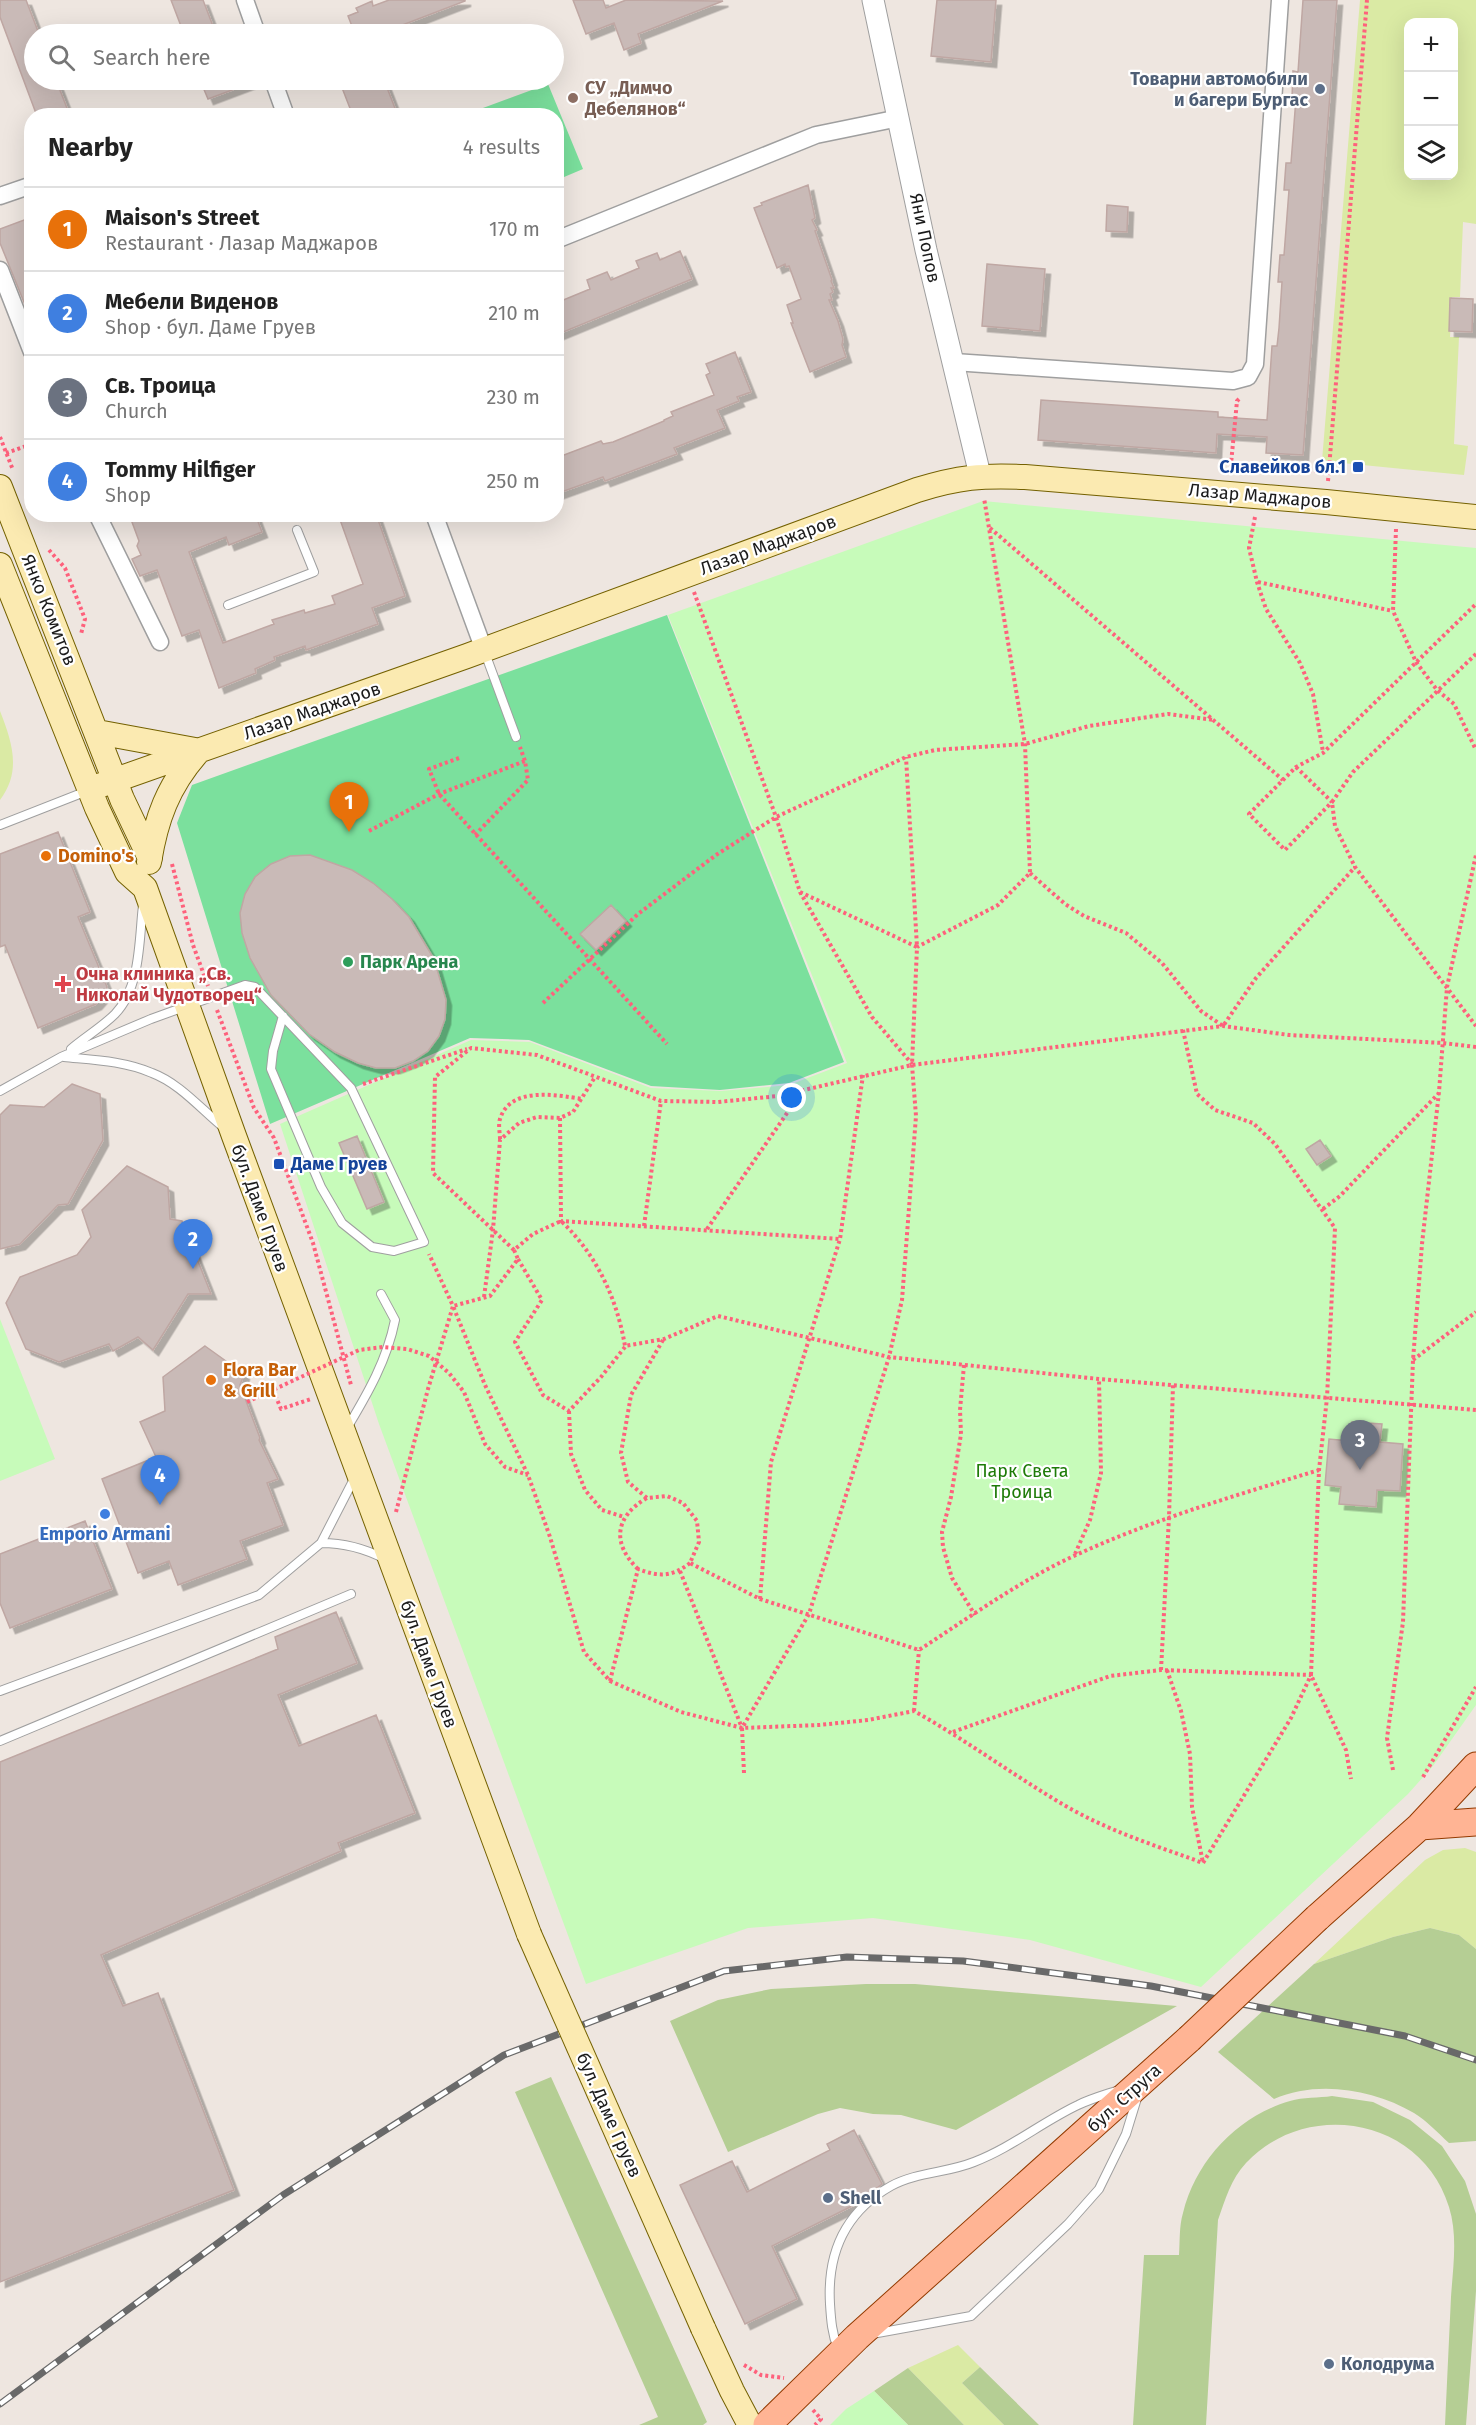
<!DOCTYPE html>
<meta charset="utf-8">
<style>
:root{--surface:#fff;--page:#f2f2f2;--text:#222;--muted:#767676;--line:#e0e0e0;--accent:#c70037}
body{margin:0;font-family:"Fira Sans",sans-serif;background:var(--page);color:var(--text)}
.controls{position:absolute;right:18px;top:18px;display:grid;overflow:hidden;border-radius:12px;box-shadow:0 6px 24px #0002}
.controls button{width:54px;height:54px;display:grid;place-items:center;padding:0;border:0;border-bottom:2px solid var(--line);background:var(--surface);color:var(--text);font:30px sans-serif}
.you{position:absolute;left:792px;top:1098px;width:21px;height:21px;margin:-15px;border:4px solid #fff;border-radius:50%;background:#1a73e8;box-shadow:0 0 0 9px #1a73e833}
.badge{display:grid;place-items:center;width:39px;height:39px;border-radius:50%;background:var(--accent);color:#fff;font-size:20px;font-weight:700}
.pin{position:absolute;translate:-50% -50px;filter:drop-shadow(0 2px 3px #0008)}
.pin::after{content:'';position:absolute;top:32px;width:21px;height:18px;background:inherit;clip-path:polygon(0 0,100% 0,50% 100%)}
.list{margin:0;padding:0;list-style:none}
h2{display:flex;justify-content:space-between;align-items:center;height:78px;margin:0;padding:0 24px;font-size:26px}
h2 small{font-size:20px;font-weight:400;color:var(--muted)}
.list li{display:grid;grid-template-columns:39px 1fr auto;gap:18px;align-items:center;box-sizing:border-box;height:84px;padding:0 24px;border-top:2px solid var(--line)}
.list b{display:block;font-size:22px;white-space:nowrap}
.list p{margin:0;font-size:20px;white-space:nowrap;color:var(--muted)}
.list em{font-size:20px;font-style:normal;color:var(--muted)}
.icon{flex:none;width:33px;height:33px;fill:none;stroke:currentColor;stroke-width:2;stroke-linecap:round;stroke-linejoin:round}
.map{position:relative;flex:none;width:1476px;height:2425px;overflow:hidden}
.search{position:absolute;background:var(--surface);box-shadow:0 6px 24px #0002;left:24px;top:24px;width:540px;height:66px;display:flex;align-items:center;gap:15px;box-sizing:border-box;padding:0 21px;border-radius:33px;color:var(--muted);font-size:22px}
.panel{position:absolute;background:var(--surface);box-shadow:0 6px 24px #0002;left:24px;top:108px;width:540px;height:414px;border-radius:24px}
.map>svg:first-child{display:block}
.grass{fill:#daeaa4;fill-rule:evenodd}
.forest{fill:#b5ce94}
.park{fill:#c7fbba}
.pitch{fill:#7be09d}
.building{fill:#c9bab7;stroke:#bfa7a3;stroke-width:1.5;filter:url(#shadow)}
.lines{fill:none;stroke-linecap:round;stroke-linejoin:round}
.service-casing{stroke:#9f9f9f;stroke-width:10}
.minor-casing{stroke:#9f9f9f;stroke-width:19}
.tertiary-casing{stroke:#9f9f9f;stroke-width:23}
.secondary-casing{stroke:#746101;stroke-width:26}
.primary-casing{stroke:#933a00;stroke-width:29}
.path{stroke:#fe617c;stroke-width:4;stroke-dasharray:3 3;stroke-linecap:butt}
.service{stroke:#fff;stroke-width:8}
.minor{stroke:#fff;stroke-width:16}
.tertiary{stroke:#fff;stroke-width:21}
.secondary{stroke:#fbeab1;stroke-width:24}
.primary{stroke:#ffb494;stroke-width:27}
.rail-casing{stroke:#696969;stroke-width:7}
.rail{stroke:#fff;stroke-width:4.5;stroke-dasharray:14;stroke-linecap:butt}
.secondary-bridge-casing{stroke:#746101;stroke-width:26;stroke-linecap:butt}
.primary-bridge-casing{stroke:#933a00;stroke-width:29;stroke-linecap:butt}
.path-bridge{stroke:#fe617c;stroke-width:4;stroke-dasharray:3 3;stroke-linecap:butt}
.secondary-bridge{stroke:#fbeab1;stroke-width:24}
.primary-bridge{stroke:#ffb494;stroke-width:27}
.service-dot{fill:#5c6f8a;stroke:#fff;stroke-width:2}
.education-dot{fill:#8d6e63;stroke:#fff;stroke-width:2}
.transit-dot{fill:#1a4fb4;stroke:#fff;stroke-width:2}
.food-dot{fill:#e8710a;stroke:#fff;stroke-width:2}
.leisure-dot{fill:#2e9e5b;stroke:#fff;stroke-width:2}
.health-dot{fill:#e0444e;stroke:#fff;stroke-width:2}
.shop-dot{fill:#3f7fe0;stroke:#fff;stroke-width:2}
.labels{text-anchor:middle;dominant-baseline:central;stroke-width:4.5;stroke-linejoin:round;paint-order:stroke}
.service-label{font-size:18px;font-weight:bold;fill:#4e5e75;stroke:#fff;text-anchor:start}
.education-label{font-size:18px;font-weight:bold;fill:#785e54;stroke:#fff;text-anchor:start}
.street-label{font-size:18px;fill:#1b1b1b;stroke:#fff}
.transit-label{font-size:18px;font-weight:bold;fill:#164399;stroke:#fff;text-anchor:end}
.food-label{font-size:18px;font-weight:bold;fill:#c56008;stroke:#fff;text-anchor:start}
.leisure-label{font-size:18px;font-weight:bold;fill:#27864d;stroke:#fff;text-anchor:start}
.health-label{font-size:18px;font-weight:bold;fill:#be3a42;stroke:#fff;text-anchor:start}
.park-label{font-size:18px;fill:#1e7b08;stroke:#fff}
.shop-label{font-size:18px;font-weight:bold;fill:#366cbe;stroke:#fff}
</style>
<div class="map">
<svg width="1476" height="2425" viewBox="0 0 1476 2425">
<defs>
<filter id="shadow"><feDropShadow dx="5.5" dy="5.5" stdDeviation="0" flood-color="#0004"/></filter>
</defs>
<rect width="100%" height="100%" fill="#eee6e0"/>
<path class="grass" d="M1360 0H1476V224L1463 222 1460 297H1452L1450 337H1459L1454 444 1468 446 1464 475 1322 461ZM1408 22H1454V176H1408Z
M0 711C12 742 22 771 0 800Z
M1465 1848 1476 1852V1949L1459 1935 1430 1928 1393 1937 1314 1964 1425 1860 1443 1850Z
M958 2345 980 2367 962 2383 1004 2425H964L908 2368Z"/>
<path class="forest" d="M1430 1928 1459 1935 1476 1949V2141L1449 2143C1438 2133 1426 2120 1414 2113 1373 2089 1317 2080 1274 2099L1218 2052 1314 1964 1393 1937Z
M866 1984H915L1177 2006 956 2130 901 2115 873 2114 840 2108 818 2114 728 2152 670 2021 718 2000 771 1989Z
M551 2077 707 2422 703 2425H639L658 2417 515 2092Z
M1332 2096 1373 2102 1410 2120 1442 2146 1465 2181 1476 2214V2291L1466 2425H1445C1447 2382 1449 2340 1451 2297 1453 2267 1458 2236 1449 2207 1422 2118 1307 2098 1246 2163 1231 2179 1225 2200 1218 2220L1206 2425H1133L1144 2255H1179C1180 2242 1179 2226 1183 2213 1196 2160 1238 2116 1290 2101 1303 2097 1319 2098 1332 2096Z
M980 2367 1039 2425H1004L962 2383Z
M908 2368 964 2425H908L874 2391Z"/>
<path class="park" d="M983 501 1476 548V1705L1433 1766 1408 1794 1201 1987 1030 1940 873 1918 748 1928 586 1984 379 1424 280 1124 471 1040 530 1042 651 1088 721 1091 789 1085 847 1063 668 615Z
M0 1319 55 1459 0 1481Z
M874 2391 908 2425H830L846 2409Z"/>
<path class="pitch" d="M548 84 583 169 557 180 556 116 464 115Z
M667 615 844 1062 789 1083 720 1090 651 1086 529 1040 470 1038 270 1124 177 823 192 785Z"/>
<path class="building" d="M0 0H26L39 34H34V80H56L70 116H37L0 17Z
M171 0H203L216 34H184Z
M389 0H465V1L379 34H355L348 16 358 12 356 8 372 1 373 6Z
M573 0H603L606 8 626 0 723 1 638 34 641 43 624 50 614 23 586 34Z
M937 0H996L991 62 931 56Z
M1303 0H1337L1303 455 1266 453 1267 437 1217 434 1216 453 1038 440 1041 400 1218 412V417L1267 420 1272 346H1277L1279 328 1282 282H1278L1280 255H1284L1289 190H1284L1286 163H1291L1296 98H1292L1293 71 1298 72Z
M200 80H256V81L208 99Z
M339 80H384L398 116H353Z
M808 185 815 218 812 220 817 230 815 231 832 280 831 281 834 288H831L833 292 830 294 832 300H829L838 321 843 339 842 345 846 357 810 372 791 323H793L787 305 801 299 789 266 786 267 785 264 777 268 754 208 762 205 761 203Z
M1107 205 1128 207 1127 232 1106 231Z
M32 217V322L0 243V229Z
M680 251 692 279 556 335V303L590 289 587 280 607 272 611 280 639 268 636 261 657 253 660 260Z
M987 264 1045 269 1040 331 982 326Z
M1450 298 1473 299 1472 332 1449 331Z
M735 352 751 392 737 397 739 401 717 410 725 428 674 448 677 454 656 462 605 481 603 477 556 494V458L601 441 603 444 613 442 640 431 664 421V420L673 416 671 412 714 395 706 375 710 373 706 364Z
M129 514H255L262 532 229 545 226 537 189 552 223 643 274 624 272 620 282 617 304 610 305 613 335 604 332 596 363 584 338 514H376L405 596 372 608 378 624 306 650 305 646 274 657 275 660 255 669 256 673 219 688 199 630 182 636 157 570 140 576 132 559 141 555 137 546 139 541Z
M58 832 90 912 78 917 107 987 105 994 96 1004 38 1028 5 945 0 947V854Z
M310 855 352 870 373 883 392 899 409 917 434 959 446 1000 445 1019 439 1036 428 1051 413 1061 395 1068H376L358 1063 335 1052 309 1034 271 995 250 958 242 933 240 913 245 894 255 877 271 864 290 856Z
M611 905 626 921 596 950 580 934Z
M72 1084 100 1094 103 1140 68 1204 58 1205 20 1244 0 1249V1115L10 1105 44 1107Z
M357 1136 384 1202 367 1209 339 1143Z
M1320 1140 1331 1156 1317 1165 1306 1149Z
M127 1166 168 1187 170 1219 182 1221 211 1294H188L153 1350 138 1337 113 1351 109 1344 59 1362 26 1349 6 1303 20 1277 77 1255 91 1237 82 1210Z
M205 1346 244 1374 240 1385 260 1438 259 1440 278 1479 267 1483 283 1525 240 1541 247 1559 178 1585 169 1561 138 1573 102 1479 156 1457 140 1422 165 1411 163 1377Z
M1352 1422 1382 1424 1380 1442 1403 1444 1400 1491 1377 1490 1376 1507 1339 1504 1341 1487 1325 1485 1329 1439 1350 1441Z
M85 1521 112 1589 10 1628 0 1603V1554Z
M336 1612 357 1663 278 1695 299 1746 376 1715 415 1813 338 1843 341 1851 101 1955 123 2006 158 1993 234 2190 0 2282V1762L278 1649 275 1637Z
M854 2130 882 2184 858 2203 772 2246 797 2299 745 2324 680 2185 732 2161 747 2192 830 2150 827 2144Z"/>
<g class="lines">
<defs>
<path id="service" d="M228 605 314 572 297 530
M485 653 516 737
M0 825 87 791
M71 1049C85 1037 102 1027 115 1014 141 987 139 939 143 905
M64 1057C94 1060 124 1061 152 1073 179 1083 201 1109 223 1127
M0 1091 61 1057 151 1019 245 985 255 987 351 1088 424 1242 394 1251 372 1247 342 1223 321 1187 271 1069 273 1051 283 1016
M347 1428C368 1393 387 1360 395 1320L381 1294
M355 1477 321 1543C345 1543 364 1548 385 1559
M0 1691 259 1595 321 1543
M0 1741 351 1594
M872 2334 971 2316 1068 2224 1099 2189 1126 2134 1138 2095
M838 2349C832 2334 831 2320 830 2304 827 2253 845 2212 891 2186 917 2172 947 2173 974 2162 1011 2148 1042 2122 1078 2105 1090 2099 1104 2095 1116 2091"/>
<path id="minor" d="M245 0 257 34
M273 80 286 116
M0 196 32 185
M556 240 816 135 899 118
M0 270 32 352
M954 362 1233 381 1248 377 1255 364 1280 0
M97 514 160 642
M434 514 484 650"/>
<path id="tertiary" d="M873 0 926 250 980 475"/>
<path id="secondary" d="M0 487 122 799 150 858
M0 565 97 808 127 872 145 888 234 1136 529 1934
M97 732 195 750
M90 789 467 656 917 490C959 477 982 475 1025 477L1326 502 1476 517
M149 862C156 819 168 786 197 753
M703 2328 732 2391 750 2425"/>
<path id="primary" d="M1420 1826 1476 1822
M1317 1918 1420 1826 1476 1766
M767 2425 857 2337 1189 2039"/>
</defs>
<use href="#service" class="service-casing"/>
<use href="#minor" class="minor-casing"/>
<use href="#tertiary" class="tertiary-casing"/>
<use href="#secondary" class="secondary-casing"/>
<use href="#primary" class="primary-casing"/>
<path class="path" d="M256 116 267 112
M1239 399 1237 401 1231 464 1329 472
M0 437 13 470
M6 453 32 444
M1328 481 1367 0
M1255 517 1249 548 1257 582 1266 609 1300 663 1313 694 1323 752
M990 528 1283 780
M1396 529 1393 611 1416 662 1437 690 1454 704 1476 750
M49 550 65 568 85 619 81 634
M1258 582 1393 611
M694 592 776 817 800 892 872 1017 912 1064
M1476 654 1353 772 1332 802 1335 826 1355 867 1476 1026
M459 758 429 769 439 794 667 1044
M1296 767 1332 802 1285 850 1249 814 1296 767 1323 753 1476 604
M369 831 439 794 525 761
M475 835 528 780 525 761 520 747
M172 864 193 945 208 986
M1030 873 1065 904 1084 916 1126 933 1162 963 1201 1011 1223 1026 1256 978 1355 867
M800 892 917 947 906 757
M543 1003 638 914 716 855 776 817 906 757 935 750 1025 744 1089 726 1168 714 1214 720
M217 1010 254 1108 274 1138 313 1243 351 1385
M1183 1030 1197 1094 1215 1110 1253 1123 1275 1144 1335 1228 1327 1398 1319 1470 1311 1675 1346 1750 1351 1779
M1476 1047 1443 1043 1289 1035 1223 1026 912 1065 778 1096 718 1102 661 1101 537 1055 471 1048 435 1077 433 1173 514 1250 533 1234 561 1221C597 1255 617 1299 625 1346L664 1339 718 1316 889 1357 1099 1379 1476 1410
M363 1084 467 1049
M560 1118 561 1221 840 1239
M500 1139C500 1133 498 1125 500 1119 510 1086 557 1095 582 1099
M1323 1209 1340 1196 1439 1093
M644 1226 661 1101
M707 1229 803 1090
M514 1250 518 1259 490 1296 453 1306 485 1385 528 1475 550 1537 584 1652 610 1681 681 1712 742 1728 819 1725 868 1720 914 1711C966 1740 1013 1775 1064 1805 1108 1831 1157 1846 1203 1863L1291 1718 1311 1675 1161 1670 1110 1676 953 1732
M518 1259 542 1300 515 1342 543 1395 569 1411 601 1377 625 1347
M484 1297 493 1230 500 1140 519 1123 537 1117 560 1118 573 1112 595 1077
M663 1340 631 1395 621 1453 628 1482 647 1498 667 1496 683 1503 697 1521 699 1542 690 1563 760 1599 919 1650C970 1617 1021 1580 1076 1555 1154 1519 1237 1495 1319 1470
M1413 1360 1476 1312
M964 1365 960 1410 961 1434 951 1497 942 1532 943 1547 952 1578 975 1615
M273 1390 281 1409 311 1399
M569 1411 571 1454 585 1490 602 1510 624 1517
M396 1512 428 1389 453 1306 429 1254
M1075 1554 1090 1520 1101 1473 1099 1379
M638 1569C612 1544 614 1517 647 1498
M680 1571 742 1728
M760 1599 771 1462 840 1239 863 1075
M1161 1670 1169 1517 1173 1385
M1167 1670 1181 1711 1190 1754 1192 1807 1203 1863
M610 1681 638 1569C659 1577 672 1577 690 1563
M914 1711 919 1650
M1393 1770 1387 1738 1403 1622 1413 1360 1422 1244 1439 1092 1447 987 1476 855
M744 1773 742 1728 809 1614 889 1357 902 1300 916 1116 912 1065 917 947 998 905 1030 873 1025 744 984 498
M1423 1777 1476 1687
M744 2365 761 2375 784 2378
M813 2410 821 2419 815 2425"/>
<use href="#service" class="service"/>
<use href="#minor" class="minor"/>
<use href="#tertiary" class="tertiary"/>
<use href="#secondary" class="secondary"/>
<use href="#primary" class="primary"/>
<defs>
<path id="rail" d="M0 2404 283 2195 504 2055 724 1971 847 1957 963 1961 1151 1986 1405 2036 1476 2060"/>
</defs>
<use href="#rail" class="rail-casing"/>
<use href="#rail" class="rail"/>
<defs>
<path id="secondary-bridge" d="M529 1934 703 2328"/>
<path id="primary-bridge" d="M1189 2039 1317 1918"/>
</defs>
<use href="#secondary-bridge" class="secondary-bridge-casing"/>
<use href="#primary-bridge" class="primary-bridge-casing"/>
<path class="path-bridge" d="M247 1402 359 1350 383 1347 407 1349 429 1356 449 1373 464 1392 485 1444 505 1467 528 1475"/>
<use href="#secondary-bridge" class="secondary-bridge"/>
<use href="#primary-bridge" class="primary-bridge"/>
</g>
<g class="service-dot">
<circle cx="1320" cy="89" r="6"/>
<circle cx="828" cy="2198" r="6"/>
<circle cx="1329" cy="2364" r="6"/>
</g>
<circle class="education-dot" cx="573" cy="98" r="6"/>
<g class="transit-dot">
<rect x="1352" y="461" width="12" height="12" rx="3"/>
<rect x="273" y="1158" width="12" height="12" rx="3"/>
</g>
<g class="food-dot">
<circle cx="46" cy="856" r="6"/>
<circle cx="211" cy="1380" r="6"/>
</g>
<circle class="leisure-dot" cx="348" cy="962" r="6"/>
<path class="health-dot" d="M60 975h6v6h6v6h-6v6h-6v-6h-6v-6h6z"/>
<circle class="shop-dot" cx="105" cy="1514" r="6"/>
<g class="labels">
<g class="service-label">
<text x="1308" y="79" text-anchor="end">Товарни автомобили<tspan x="1308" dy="21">и багери Бургас</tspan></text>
<text x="840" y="2198">Shell</text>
<text x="1341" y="2364">Колодрума</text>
</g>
<g class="education-label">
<text x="585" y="88">СУ „Димчо<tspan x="585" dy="21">Дебелянов“</tspan></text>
</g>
<g class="street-label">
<text transform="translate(925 238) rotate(78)">Яни Попов</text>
<text transform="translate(1260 496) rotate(5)">Лазар Маджаров</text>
<text transform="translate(768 545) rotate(-20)">Лазар Маджаров</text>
<text transform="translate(49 610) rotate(68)">Янко Комитов</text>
<text transform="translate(312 711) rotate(-19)">Лазар Маджаров</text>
<text transform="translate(260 1208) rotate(70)">бул. Даме Груев</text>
<text transform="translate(429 1664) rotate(70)">бул. Даме Груев</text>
<text transform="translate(1124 2098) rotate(-42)">бул. Струга</text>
<text transform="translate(609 2115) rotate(66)">бул. Даме Груев</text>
</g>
<g class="transit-label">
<text x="1346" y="467">Славейков бл.1</text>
<text x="291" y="1164" text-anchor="start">Даме Груев</text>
</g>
<g class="food-label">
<text x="58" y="856">Domino's</text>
<text x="223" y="1370">Flora Bar<tspan x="223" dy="21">&amp; Grill</tspan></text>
</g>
<g class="leisure-label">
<text x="360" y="962">Парк Арена</text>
</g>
<g class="health-label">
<text x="76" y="974">Oчна клиника „Св.<tspan x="76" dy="21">Николай Чудотворец“</tspan></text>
</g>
<g class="park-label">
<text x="1022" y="1471">Парк Света<tspan x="1022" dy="21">Троица</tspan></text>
</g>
<g class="shop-label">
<text x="105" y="1534">Emporio Armani</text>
</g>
</g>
</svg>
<div class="controls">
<button>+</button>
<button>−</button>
<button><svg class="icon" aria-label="layers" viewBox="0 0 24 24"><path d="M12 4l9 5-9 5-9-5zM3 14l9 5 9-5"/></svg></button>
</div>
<div class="you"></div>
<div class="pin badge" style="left:349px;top:832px;background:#e8710a">1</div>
<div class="pin badge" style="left:193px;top:1269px;background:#3f7fe0">2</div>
<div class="pin badge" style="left:1360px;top:1470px;background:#6b7280">3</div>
<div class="pin badge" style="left:160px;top:1505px;background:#3f7fe0">4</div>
<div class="search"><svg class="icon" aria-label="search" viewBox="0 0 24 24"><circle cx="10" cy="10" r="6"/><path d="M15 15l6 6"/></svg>Search here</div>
<section class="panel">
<h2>Nearby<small>4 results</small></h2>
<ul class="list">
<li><span class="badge" style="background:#e8710a">1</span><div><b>Maison's Street</b><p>Restaurant · Лазар Маджаров</p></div><em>170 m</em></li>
<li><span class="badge" style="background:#3f7fe0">2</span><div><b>Мебели Виденов</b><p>Shop · бул. Даме Груев</p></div><em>210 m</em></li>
<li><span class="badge" style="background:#6b7280">3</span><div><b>Св. Троица</b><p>Church</p></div><em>230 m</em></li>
<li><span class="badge" style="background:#3f7fe0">4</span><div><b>Tommy Hilfiger</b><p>Shop</p></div><em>250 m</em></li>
</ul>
</section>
</div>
